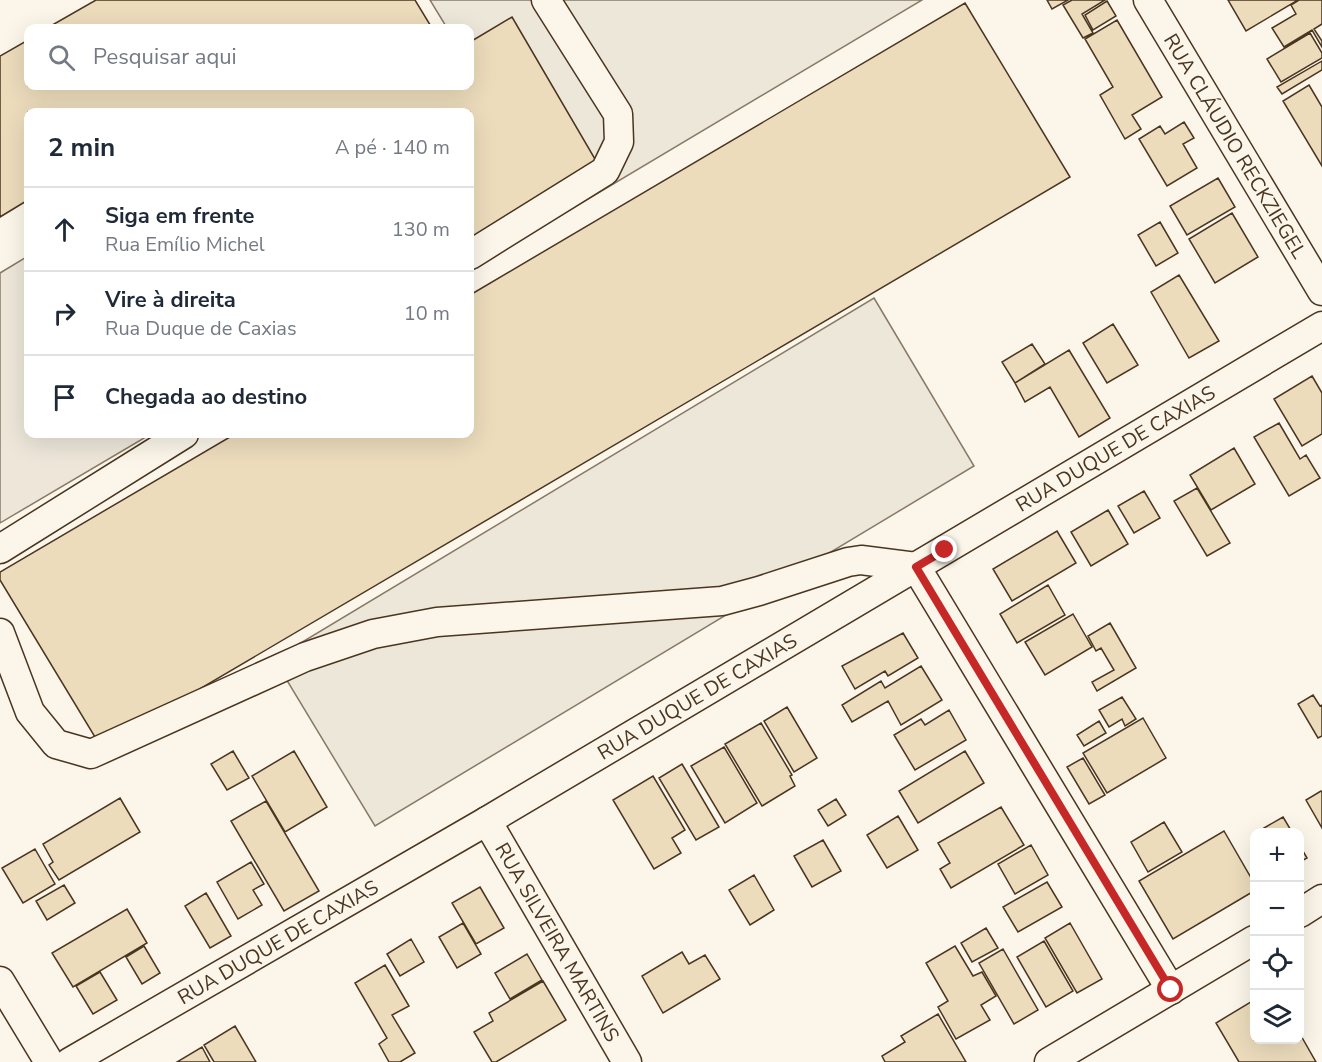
<!DOCTYPE html>
<html lang="pt">
<meta charset="utf-8">
<style>
:root{--surface:#fff;--page:#f2f2f3;--text:#1f2937;--muted:#747a83;--line:#e0e1e3}
body{margin:0;font-family:"Nunito Sans",sans-serif;background:var(--page);color:var(--text)}
.controls{position:absolute;right:18px;bottom:18px;display:grid;overflow:hidden;border-radius:12px;box-shadow:0 6px 24px #0002}
.controls button{width:54px;height:54px;display:grid;place-items:center;padding:0;border:0;border-bottom:2px solid var(--line);background:var(--surface);color:var(--text);font:30px sans-serif}
.stop{position:absolute;width:18px;height:18px;margin:-14px;border:4px solid #c62828;border-radius:50%;background:#fff}
.stop.end{background:#c62828;border-color:#fff;box-shadow:0 2px 6px #0008}
.list{margin:0;padding:0;list-style:none}
h2{display:flex;justify-content:space-between;align-items:center;height:78px;margin:0;padding:0 24px;font-size:26px}
h2 small{font-size:20px;font-weight:400;color:var(--muted)}
.list li{display:grid;grid-template-columns:39px 1fr auto;gap:18px;align-items:center;box-sizing:border-box;height:84px;padding:0 24px;border-top:2px solid var(--line)}
.list b{display:block;font-size:22px;white-space:nowrap}
.list p{margin:0;font-size:20px;white-space:nowrap;color:var(--muted)}
.list em{font-size:20px;font-style:normal;color:var(--muted)}
.icon{flex:none;width:33px;height:33px;fill:none;stroke:currentColor;stroke-width:2;stroke-linecap:round;stroke-linejoin:round}
.map{position:relative;flex:none;width:1322px;height:1062px;overflow:hidden}
.search{position:absolute;background:var(--surface);box-shadow:0 6px 24px #0002;left:24px;top:24px;width:450px;height:66px;display:flex;align-items:center;gap:15px;box-sizing:border-box;padding:0 21px;border-radius:12px;color:var(--muted);font-size:22px}
.panel{position:absolute;background:var(--surface);box-shadow:0 6px 24px #0002;left:24px;top:108px;width:450px;height:330px;border-radius:12px}
.map>svg:first-child{display:block}
.green{fill:#ede6d9;stroke:#887966;stroke-width:1.5}
.parking{fill:#ede7d9;stroke:#887966;stroke-width:1.5}
.building{fill:#ecdcbc;stroke:#4a3520;stroke-width:1.5}
.lines{fill:none;stroke-linecap:round;stroke-linejoin:round}
.minor-casing{stroke:#4a3520;stroke-width:31}
.minor{stroke:#fbf6e9;stroke-width:28}
.route{stroke:#c62828;stroke-width:8}
.labels{text-anchor:middle;dominant-baseline:central;stroke-width:4.5;stroke-linejoin:round;paint-order:stroke}
.street-label{font-size:20px;fill:#4a3520;stroke:#fbf6e9}
</style>
<div class="map">
<svg width="1322" height="1062" viewBox="0 0 1322 1062">
<rect width="100%" height="100%" fill="#fbf6e9"/>
<path class="green" d="M28 256V434H151L0 523V273Z"/>
<path class="parking" d="M430 0H922L558 217 470 67V28H447Z
M874 298 974 466 375 826 274 659Z"/>
<path class="building" d="M96 0H415L432 28H47Z
M1047 0H1068L1052 9Z
M1072 0H1105L1082 14 1093 33 1083 38 1063 5Z
M1228 0H1298L1246 31Z
M1299 0H1322V24L1314 29 1322 41V47L1312 30 1284 47 1272 28 1296 14 1291 5Z
M1107 1 1116 16 1093 30 1085 15Z
M965 3 1070 177 101 747 0 580V572L235 434H470V295Z
M512 17 602 171 470 249V112H28V200L0 217V56L28 40V86H470V42Z
M1117 20 1162 97 1132 115 1141 129 1125 139 1100 95 1113 87 1085 39Z
M1310 33 1322 53V58L1281 82 1267 59Z
M1322 61V70L1282 94 1277 87Z
M1309 85 1322 107V166L1283 101Z
M1184 122 1194 138 1183 144 1197 168 1167 186 1139 139 1160 126 1165 134Z
M1218 178 1235 207 1187 235 1170 206Z
M1232 213 1258 257 1215 283 1189 239Z
M1160 222 1178 253 1156 266 1138 235Z
M1179 275 1219 341 1189 358 1151 292Z
M1113 324 1138 365 1107 383 1083 343Z
M1032 344 1045 364 1015 383 1002 362Z
M1069 350 1110 418 1079 437 1050 387 1025 402 1015 383Z
M1312 376 1322 393V434L1302 446 1274 399Z
M1279 423 1300 459 1306 455 1320 478 1289 496 1254 437Z
M1234 448 1255 484 1211 510 1190 475Z
M1197 488 1230 543 1207 556 1174 501Z
M1144 491 1160 518 1134 533 1118 506Z
M1108 510 1128 544 1091 566 1071 532Z
M1057 531 1076 563 1012 601 993 569Z
M1048 585 1065 615 1017 643 1000 614Z
M1073 614 1092 647 1045 675 1025 642Z
M1110 623 1136 668 1097 691 1092 682 1114 670 1101 648 1096 651 1088 636Z
M903 633 918 658 888 676 885 671 855 689 842 666Z
M921 666 942 700 901 725 888 701 852 722 842 705 881 681 885 688Z
M1313 695 1320 706 1322 705V736L1318 738 1298 704Z
M1122 697 1136 719 1125 726 1122 719 1109 727 1099 710Z
M787 707 817 758 794 772 764 721Z
M949 710 966 740 915 770 894 735 921 719 925 725Z
M1143 718 1166 758 1107 793 1083 753Z
M1099 721 1106 733 1084 746 1077 735Z
M761 723 792 775 790 776 795 786 762 806 725 744Z
M724 747 757 803 725 823 691 766Z
M233 751 249 778 227 790 211 764Z
M294 751 327 807 285 832 252 776Z
M965 751 984 783 918 823 899 791Z
M1083 758 1105 795 1089 804 1067 767Z
M682 764 719 827 696 840 659 778Z
M653 776 685 830 672 838 681 853 654 869 613 800Z
M1321 791 1322 792V828L1306 800Z
M120 798 140 832 59 880 49 865 53 862 43 844Z
M836 799 846 815 828 826 818 810Z
M266 801 319 891 284 911 231 821Z
M1001 807 1024 845 951 888 940 869 950 863 938 843Z
M898 816 918 850 887 868 867 835Z
M1283 817 1292 832H1257Z
M1164 822 1182 852 1148 872 1131 842Z
M1224 831 1254 883V891L1173 939 1139 881Z
M823 840 841 871 812 887 794 856Z
M1031 845 1048 875 1015 894 998 864Z
M1300 846 1307 858 1300 862Z
M35 849 55 884 23 903 2 868Z
M251 862 264 884 253 890 262 905 238 919 217 882Z
M754 875 774 910 750 925 729 890Z
M1047 882 1062 907 1018 932 1003 907Z
M64 885 75 903 47 920 36 901Z
M480 887 504 928 476 944 452 903Z
M206 893 231 936 210 948 185 906Z
M127 909 147 943 73 987 52 953Z
M463 923 481 954 457 968 439 937Z
M1070 923 1102 979 1077 993 1045 938Z
M986 928 998 948 972 962 961 943Z
M411 939 424 962 400 976 387 954Z
M1044 941 1073 991 1046 1007 1017 957Z
M144 946 160 973 142 984 126 957Z
M955 946 973 976 982 972 996 996 981 1005 990 1020 956 1039 938 1007 948 1001 926 963Z
M1003 949 1038 1010 1014 1024 979 963Z
M682 952 689 964 705 955 720 979 663 1013 642 976Z
M527 954 542 980 510 999 495 973Z
M385 965 409 1006 392 1015 415 1053 400 1062H389L379 1044 387 1038 355 983Z
M100 972 117 1000 93 1014 76 986Z
M543 981 566 1020 496 1062H492L474 1032 493 1021 489 1013Z
M1254 1000V1040H1300V1034L1316 1062H1239L1216 1023Z
M938 1014 966 1062H885L882 1056 905 1042 901 1036Z
M235 1026 256 1062H214L204 1045Z
M202 1047 210 1062H177Z"/>
<g class="lines">
<defs>
<g id="minor">
<path id="s1" d="M1148 0 1322 291"/>
<path d="M470 255 605 171 619 142 618 114 546 0"/>
<path d="M0 549 184 434"/>
<path d="M0 633 30 712 56 744 91 754 305 657 373 634 437 622 722 601 759 591 848 562 861 560 916 567 1171 990"/>
<path id="s2" d="M487 821 627 1062"/>
<path d="M1300 913 1322 899"/>
<path d="M0 981 49 1062"/>
<path id="s3" d="M70 1062 487 821 1322 326"/>
<path d="M1049 1062 1254 940"/>
</g>
</defs>
<use href="#minor" class="minor-casing"/>
<use href="#minor" class="minor"/>
</g>
<g class="lines">
<path class="route" d="M945 550 916 567 1171 990"/>
</g>
<g class="labels">
<g class="street-label">
<text stroke="none"><textPath href="#s1" startOffset="170">RUA CLÁUDIO RECKZIEGEL</textPath></text>
<text stroke="none"><textPath href="#s3" startOffset="1212">RUA DUQUE DE CAXIAS</textPath></text>
<text stroke="none"><textPath href="#s3" startOffset="726">RUA DUQUE DE CAXIAS</textPath></text>
<text stroke="none"><textPath href="#s2" startOffset="140">RUA SILVEIRA MARTINS</textPath></text>
<text stroke="none"><textPath href="#s3" startOffset="240">RUA DUQUE DE CAXIAS</textPath></text>
</g>
</g>
</svg>
<div class="controls">
<button>+</button>
<button>−</button>
<button><svg class="icon" aria-label="locate" viewBox="0 0 24 24"><circle cx="12" cy="12" r="6"/><path d="M12 2v4M12 18v4M2 12h4M18 12h4"/></svg></button>
<button><svg class="icon" aria-label="layers" viewBox="0 0 24 24"><path d="M12 4l9 5-9 5-9-5zM3 14l9 5 9-5"/></svg></button>
</div>
<div class="stop" style="left:1171px;top:990px"></div>
<div class="stop end" style="left:945px;top:550px"></div>
<div class="search"><svg class="icon" aria-label="search" viewBox="0 0 24 24"><circle cx="10" cy="10" r="6"/><path d="M15 15l6 6"/></svg>Pesquisar aqui</div>
<section class="panel">
<h2>2 min<small>A pé · 140 m</small></h2>
<ul class="list">
<li><svg class="icon" aria-label="ahead" viewBox="0 0 24 24"><path d="M12 20V5M6 11l6-6 6 6"/></svg><div><b>Siga em frente</b><p>Rua Emílio Michel</p></div><em>130 m</em></li>
<li><svg class="icon" aria-label="right" viewBox="0 0 24 24"><path d="M7 20v-9h11M14 6l5 5-5 5"/></svg><div><b>Vire à direita</b><p>Rua Duque de Caxias</p></div><em>10 m</em></li>
<li><svg class="icon" aria-label="arrive" viewBox="0 0 24 24"><path d="M6 21V4h12l-3 4 3 4H6"/></svg><div><b>Chegada ao destino</b></div></li>
</ul>
</section>
</div>
